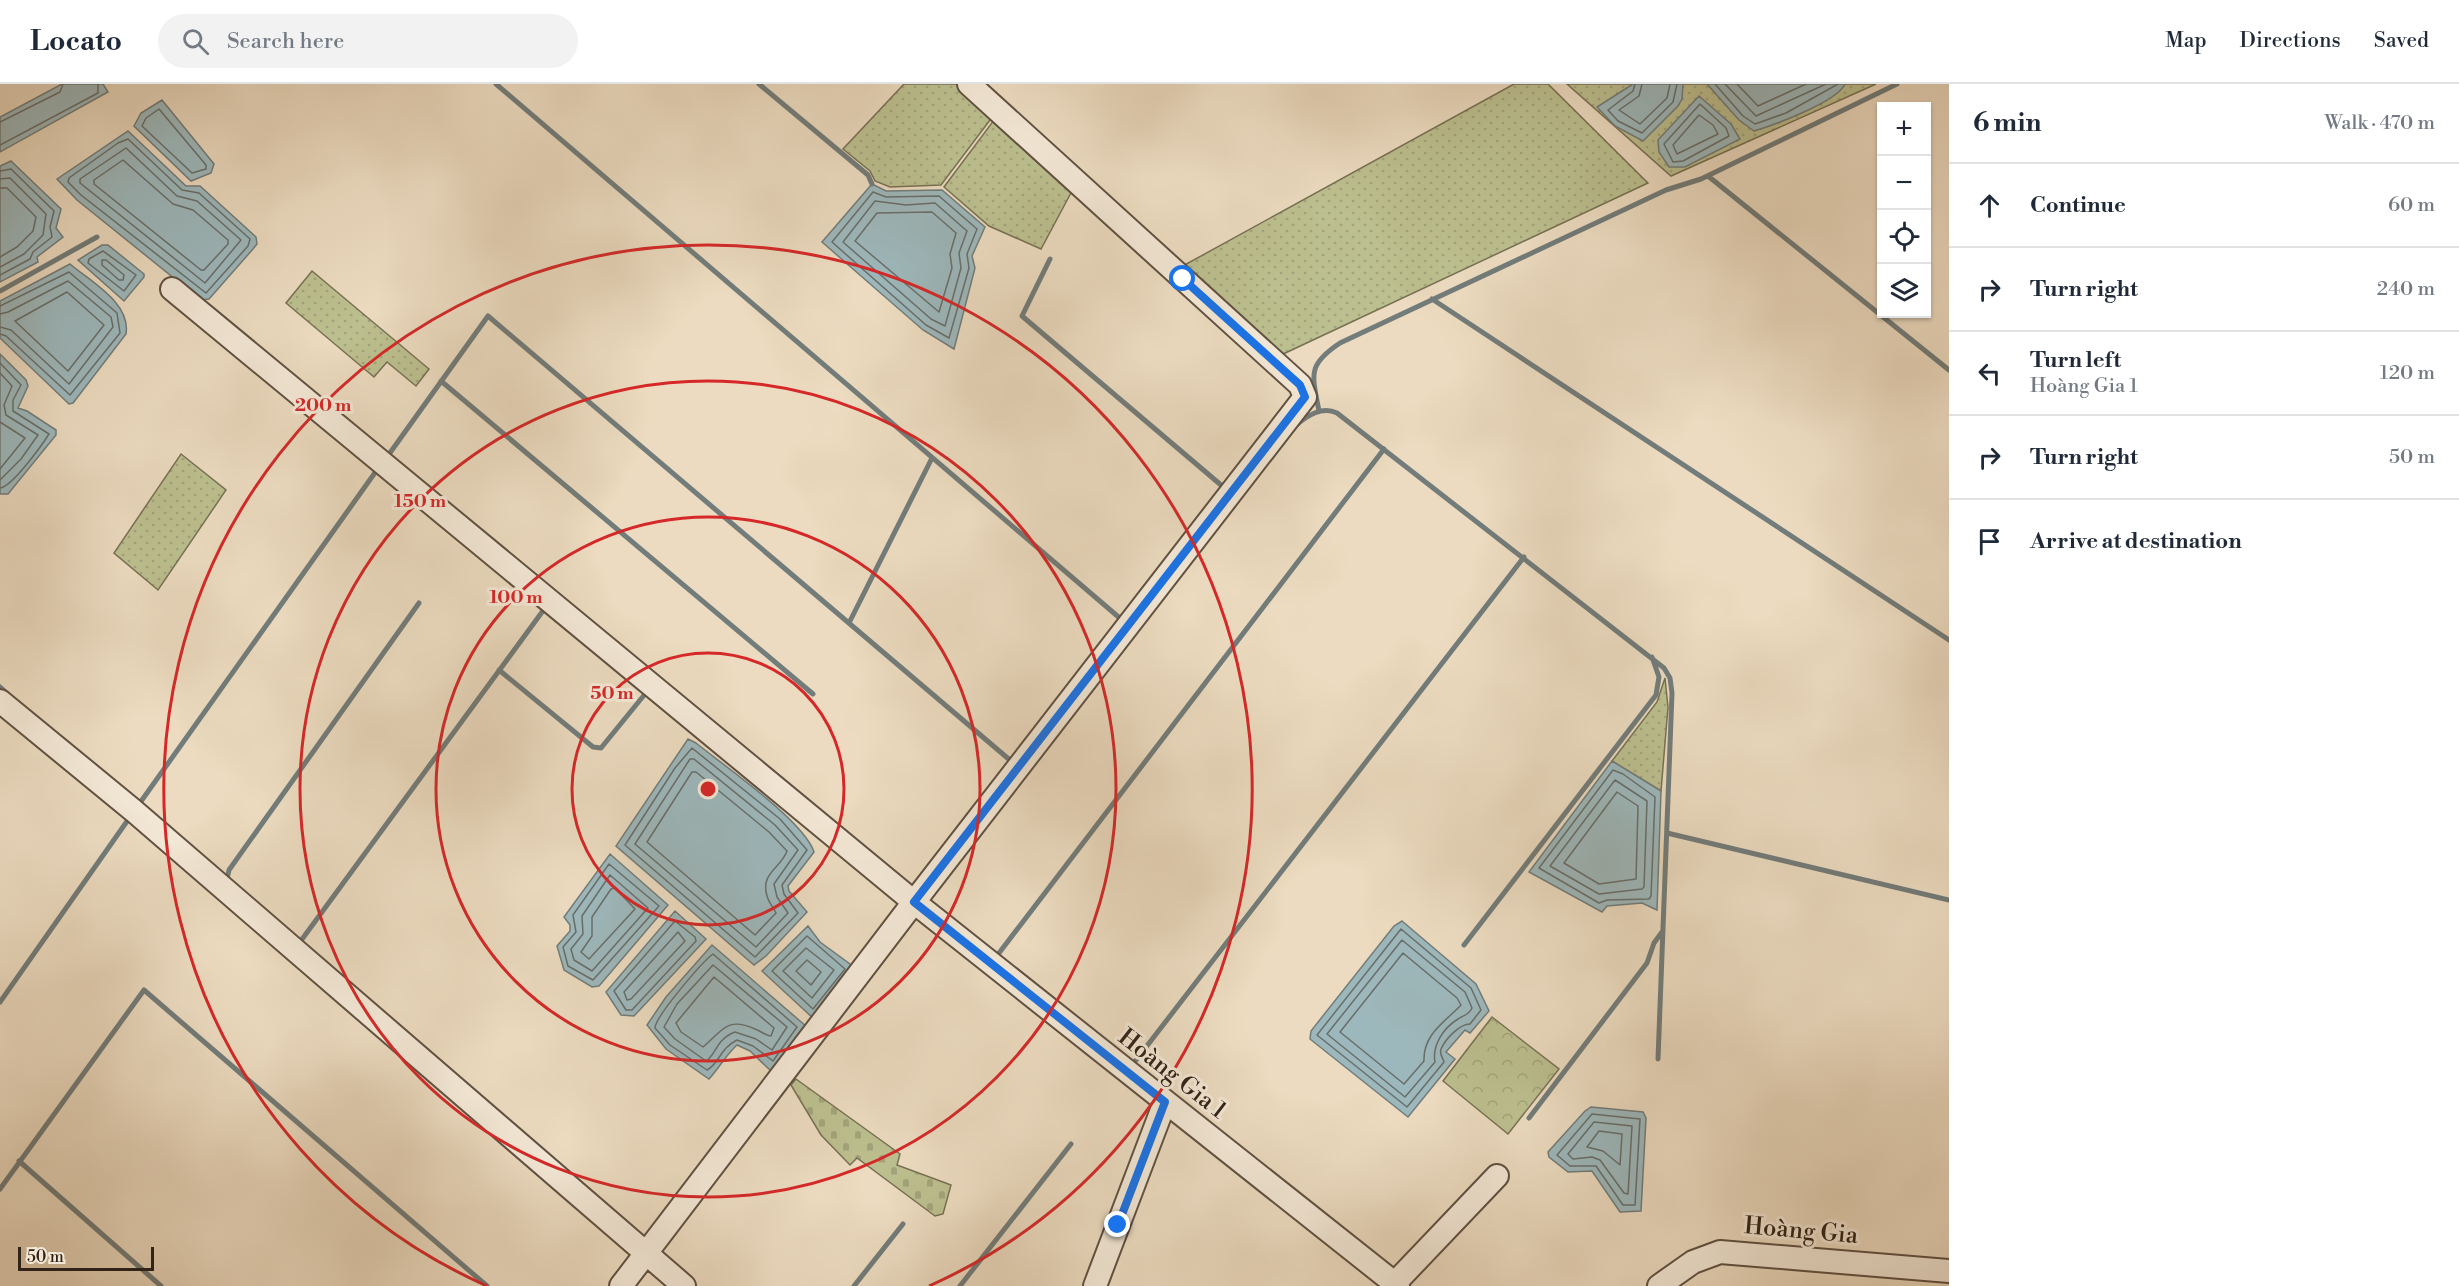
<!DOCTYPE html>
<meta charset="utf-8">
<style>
:root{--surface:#fff;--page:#f2f2f3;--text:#1f2937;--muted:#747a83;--line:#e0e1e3}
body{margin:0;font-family:"Libre Bodoni",serif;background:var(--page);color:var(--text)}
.controls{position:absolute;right:18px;top:18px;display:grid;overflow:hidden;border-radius:0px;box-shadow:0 2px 4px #0004}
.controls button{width:54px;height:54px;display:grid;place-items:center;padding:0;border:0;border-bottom:2px solid var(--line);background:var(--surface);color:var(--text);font:30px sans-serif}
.scale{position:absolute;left:18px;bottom:15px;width:136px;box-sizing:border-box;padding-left:6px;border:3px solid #322318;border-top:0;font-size:16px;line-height:21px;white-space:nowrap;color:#322318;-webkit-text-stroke:4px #f3e8d6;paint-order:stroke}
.stop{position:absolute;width:18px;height:18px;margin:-14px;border:4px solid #1a73e8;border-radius:50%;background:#fff}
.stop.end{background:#1a73e8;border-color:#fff;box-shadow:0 2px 6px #0008}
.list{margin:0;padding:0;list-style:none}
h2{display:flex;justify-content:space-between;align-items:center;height:78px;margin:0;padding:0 24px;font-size:26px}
h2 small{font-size:20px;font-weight:400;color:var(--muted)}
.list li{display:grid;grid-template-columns:39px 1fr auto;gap:18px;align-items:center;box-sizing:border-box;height:84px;padding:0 24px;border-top:2px solid var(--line)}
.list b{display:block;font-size:22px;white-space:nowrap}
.list p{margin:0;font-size:20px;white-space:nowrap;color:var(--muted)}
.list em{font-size:20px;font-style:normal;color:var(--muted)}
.icon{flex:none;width:33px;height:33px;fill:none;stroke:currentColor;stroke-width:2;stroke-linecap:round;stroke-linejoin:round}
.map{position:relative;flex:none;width:1949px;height:1202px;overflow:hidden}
header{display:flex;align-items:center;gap:36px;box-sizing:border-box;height:84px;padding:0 30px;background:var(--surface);border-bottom:2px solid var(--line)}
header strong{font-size:28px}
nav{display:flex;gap:33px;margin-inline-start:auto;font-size:21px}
.search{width:420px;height:54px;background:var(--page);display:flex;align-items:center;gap:15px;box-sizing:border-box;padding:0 21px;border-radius:33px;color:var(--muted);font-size:22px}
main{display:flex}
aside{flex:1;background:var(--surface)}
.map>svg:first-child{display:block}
.grass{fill:url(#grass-dots);stroke:#777154;stroke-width:1.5}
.forest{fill:url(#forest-crowns);stroke:#777154;stroke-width:1.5}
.cemetery{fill:url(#cemetery-stones);stroke:#777154;stroke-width:1.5}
.water{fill:#9db8bc;stroke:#727c7a;stroke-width:1.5}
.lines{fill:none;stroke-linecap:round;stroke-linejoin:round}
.shore{stroke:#686e6a;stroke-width:1.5}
.stream{stroke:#727c7a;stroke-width:5}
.minor-casing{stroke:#605142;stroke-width:26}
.minor{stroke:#f3e8d6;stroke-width:22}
.route{stroke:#1a73e8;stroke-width:8}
.ring{fill:none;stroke:#d62828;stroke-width:3}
.labels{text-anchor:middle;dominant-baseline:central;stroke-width:6;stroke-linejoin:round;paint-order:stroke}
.street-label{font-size:24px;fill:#322318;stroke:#f3e8d6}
.centre{fill:#d62828;stroke:#f3e8d6;stroke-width:3}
.ring-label{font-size:18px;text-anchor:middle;font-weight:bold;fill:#d62828;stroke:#f3e8d6;stroke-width:6;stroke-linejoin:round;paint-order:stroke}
</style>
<header>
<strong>Locato</strong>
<div class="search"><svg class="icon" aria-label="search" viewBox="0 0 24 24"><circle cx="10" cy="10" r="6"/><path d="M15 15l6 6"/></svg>Search here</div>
<nav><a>Map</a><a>Directions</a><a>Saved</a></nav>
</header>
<main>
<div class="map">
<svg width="1949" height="1202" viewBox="0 0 1949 1202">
<defs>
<pattern id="grass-dots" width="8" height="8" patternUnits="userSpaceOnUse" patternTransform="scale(1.5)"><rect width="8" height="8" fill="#bcbf8f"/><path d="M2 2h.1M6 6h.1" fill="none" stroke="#a2a47b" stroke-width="1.8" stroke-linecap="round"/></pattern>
<pattern id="forest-crowns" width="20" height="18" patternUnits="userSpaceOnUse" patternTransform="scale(1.5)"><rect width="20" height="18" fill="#bcbf8f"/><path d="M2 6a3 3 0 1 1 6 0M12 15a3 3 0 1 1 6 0" fill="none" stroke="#a2a47b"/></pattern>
<pattern id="cemetery-stones" width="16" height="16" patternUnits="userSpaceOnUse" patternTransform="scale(1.5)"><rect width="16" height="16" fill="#bcbf8f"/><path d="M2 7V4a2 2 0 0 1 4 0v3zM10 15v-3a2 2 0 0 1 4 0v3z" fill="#a2a47b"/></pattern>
</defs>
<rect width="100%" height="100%" fill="#ecdbc0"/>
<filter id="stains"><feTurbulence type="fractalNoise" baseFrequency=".00333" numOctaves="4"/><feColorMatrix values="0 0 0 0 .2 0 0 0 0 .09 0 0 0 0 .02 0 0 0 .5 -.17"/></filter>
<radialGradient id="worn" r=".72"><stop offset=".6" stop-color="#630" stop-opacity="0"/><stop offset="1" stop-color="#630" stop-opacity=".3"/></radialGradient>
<path class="grass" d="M904 0H960L993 32 941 101 890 103 875 97 870 87 843 65Z
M1514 0H1548L1648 99 1281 271 1181 183Z
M1567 0H1876L1671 92Z
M994 36 1072 107 1041 165 989 142 944 103Z
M312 187 429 285 416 302 387 278 374 293 286 219Z
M181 370 226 406 158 506 114 469Z
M1665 594 1668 623 1661 707 1612 677 1657 618Z"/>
<path class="forest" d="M1492 933 1559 985 1508 1050 1443 997Z"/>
<path class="cemetery" d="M796 995 900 1070 897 1081 951 1101 943 1130 935 1132 857 1074 850 1081 821 1051 791 1001Z"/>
<path class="water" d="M62 0H103L108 8 0 68V33Z
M1633 0H1683L1682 15 1678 22 1643 57 1615 42 1597 23Z
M1707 0H1845C1837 18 1774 41 1754 47L1739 36Z
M1699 12 1731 40 1740 55 1685 83H1669L1659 68 1658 56Z
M162 16 214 80 211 89 191 97 134 42 141 29Z
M128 47 186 102H200L256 153 257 160 253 165 209 215 201 216 77 116 57 95Z
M11 77 61 125 56 144 63 153 37 173 38 178 0 198V82Z
M872 100 886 107 942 106 985 143 972 172 975 184 954 265 923 246 822 158Z
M102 161H108L144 190V193L124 217 78 176Z
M70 180C91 198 131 219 126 250L73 319 69 320 0 254V217Z
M0 270 26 296 28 302 18 324 27 327 56 346V351L8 410H0Z
M688 655 696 659C723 681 804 737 814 768L788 802 789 807 807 828 766 872 754 881 616 762Z
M1612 677 1661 707 1657 826 1642 819 1607 822 1602 828 1529 788Z
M610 770 668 821 599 902 592 903 564 886 557 862 570 847V841L564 833Z
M675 827 706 855 634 932 621 931 606 908Z
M1402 837 1476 900 1489 927 1470 949 1465 946 1446 968 1455 975 1408 1033 1310 955 1311 947 1394 842Z
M808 842 820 858 854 883 814 935 762 887Z
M712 861 807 943 772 988 750 967 737 961C725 972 720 983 709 995L666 965 647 941 666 913Z
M1591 1023 1643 1028 1646 1034 1641 1127 1620 1128 1592 1087 1568 1088 1549 1073 1548 1068 1585 1027Z"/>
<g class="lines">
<path class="shore" d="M1635 0 1633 7 1608 26 1618 37 1642 49 1673 18 1677 0
M1642 0 1639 12 1619 26 1640 40 1667 14 1670 0
M1715 0 1743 32 1755 40 1786 29 1838 0
M1725 0 1756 32 1826 0
M1737 0 1758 22 1806 0
M1700 20 1726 44 1729 52 1683 77 1673 78 1664 60Z
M159 25 206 81V85L192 89 142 42 146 34Z
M1699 31 1713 41 1718 50 1677 70 1673 61Z
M0 38 60 8 63 0
M128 55 182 106 199 109 250 155 248 162 206 209 81 111 68 98 69 94 118 59Z
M0 61 98 9V0
M126 64 177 112 197 117 241 156 205 199 80 99V95Z
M123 76 173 120 193 126 228 156V160L204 186H201L94 100V96Z
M0 87 11 85 54 127 50 143 52 153 33 168 30 175 0 191
M0 95 10 94 46 130 43 151 24 170 0 183
M0 104H7L36 133 33 147 17 163 0 173
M873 108 886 113 939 112 977 145 967 170 969 184 949 254 926 241 832 158Z
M875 117 906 121 935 119 967 147 959 169 961 184 945 242 931 235 843 158Z
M877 129 932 128 956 149 950 170 952 184 939 228 855 157Z
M103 167 136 191 124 207 88 179 89 175Z
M102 176H106L124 191 123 196H119L102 181Z
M67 208 104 241 68 287 15 237Z
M0 222 69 188 117 229 120 249 70 311 6 252 0 250
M0 230 8 228 68 197 111 233 113 243 69 300 11 246 0 243
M0 279 21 301 13 316V327L49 350C42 361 12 403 0 404
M0 289 12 302 4 321 6 331 38 351 21 375 0 396
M0 338 25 354 0 385
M692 664 780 735 807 766 782 801 784 810 798 829 755 873 625 761 675 684Z
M690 675H694L775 741 798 766 774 800 777 813 788 829 756 863 635 760Z
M1613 686 1623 690 1655 713 1651 812 1649 815 1607 816 1599 819 1539 784Z
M692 688H696L769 748 787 767C781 784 760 789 767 812 769 819 773 823 776 829L755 851 647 758Z
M1615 696 1647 717 1644 803 1642 805 1599 810 1550 782Z
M1617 708 1638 722 1636 795 1599 800 1564 779Z
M609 780 659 822 593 896 568 882 563 863 576 848 573 831Z
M610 791 648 824 592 887 574 876 571 865 583 850 582 832Z
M615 804 635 825 589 875 581 868 592 852V833L611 805Z
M675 837 695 853 696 857 632 926H626L614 907Z
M1401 845 1471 904 1481 926 1470 940C1460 940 1446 954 1441 965 1439 970 1443 974 1444 978L1407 1023 1317 951Z
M678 848 685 857 631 915 627 916 624 908Z
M807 852 845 885 813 925 772 887Z
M1402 856 1465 908 1472 924C1468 932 1465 930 1458 935 1443 944 1432 962 1435 978L1405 1013 1327 950Z
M806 864 834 886 812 914 783 887Z
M1403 869 1457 914 1461 921C1445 938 1423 950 1424 977L1404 1000 1340 948Z
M713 870 797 943 773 977 753 962 737 956C719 965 720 979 707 986L670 961 655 944C655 933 702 878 713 870Z
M807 876 821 888 811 901 796 887Z
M713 881 787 943 772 966 756 955 735 948C716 955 716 971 706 977L675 955 664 943 677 920Z
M714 893 774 944 771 952C766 952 761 947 755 945 727 932 722 947 703 963L681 948 676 939Z
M1592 1030 1640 1035 1635 1121H1623L1596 1082H1570L1557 1071Z
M1594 1038 1632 1042 1628 1110 1624 1109 1600 1076 1592 1073 1573 1075 1568 1070Z
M1599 1047 1622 1050 1620 1081 1603 1067 1587 1063Z"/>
<path class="stream" d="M496 0 1122 536
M759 0 868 91 872 100
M1708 92 1949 286
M1050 175 1022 232 1221 401 1223 407
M0 207 97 153
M1432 215 1949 556
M441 297 813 610
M1319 327C1312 290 1307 281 1340 259L1666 106 1701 95 1897 0
M1295 342C1308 331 1322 322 1337 329L1664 584 1670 594 1672 609 1658 975
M387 373 488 232 1011 677
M849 539 932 374
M499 586 593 663 601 664 645 610
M0 603 10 612
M137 723 379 383
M1667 749 1949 816
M227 795 229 786 419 519
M300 858 545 524
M1464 861 1656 611 1659 593 1652 573
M996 873 1384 365
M0 918 130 733
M1133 980 1524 473
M1529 1034 1647 879 1654 859 1662 848
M19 1077 161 1202
M0 1105 144 906 487 1202
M854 1202 903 1140
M960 1202 1071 1060"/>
<defs>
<path id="minor" d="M172 205 914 818 1398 1202
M0 617 134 727 684 1202
M1395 1199 1497 1092
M621 1202 914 818 1305 313 1300 301 969 0
M1095 1202 1165 1018
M1659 1202 1693 1178 1720 1168 1949 1187"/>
</defs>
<use href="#minor" class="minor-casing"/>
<use href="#minor" class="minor"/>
</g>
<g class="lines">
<path class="route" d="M1118 1141 1165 1018 914 818 1305 313 1300 301 1183 195"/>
</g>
<g class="ring">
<circle cx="708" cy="705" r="136"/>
<circle cx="708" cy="705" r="272"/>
<circle cx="708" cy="705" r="408"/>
<path d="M487 1202A544 544 0 1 1 929 1202"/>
</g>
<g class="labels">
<g class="street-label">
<text transform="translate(1172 990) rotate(38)">Hoàng Gia 1</text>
<text transform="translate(1801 1147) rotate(5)">Hoàng Gia</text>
</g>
</g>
<circle cx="708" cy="705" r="9" class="centre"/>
<g class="ring-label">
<text x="323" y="327">200 m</text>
<text x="420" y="423">150 m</text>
<text x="516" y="519">100 m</text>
<text x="612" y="615">50 m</text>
</g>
<rect width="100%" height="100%" filter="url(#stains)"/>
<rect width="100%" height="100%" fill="url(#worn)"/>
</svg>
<div class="controls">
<button>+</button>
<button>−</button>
<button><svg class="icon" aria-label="locate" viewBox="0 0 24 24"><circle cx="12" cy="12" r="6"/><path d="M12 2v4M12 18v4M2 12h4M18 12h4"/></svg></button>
<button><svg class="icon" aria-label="layers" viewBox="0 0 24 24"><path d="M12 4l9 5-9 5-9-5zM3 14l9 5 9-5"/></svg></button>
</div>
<div class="scale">50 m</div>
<div class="stop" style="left:1183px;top:195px"></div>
<div class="stop end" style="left:1118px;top:1141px"></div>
</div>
<aside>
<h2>6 min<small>Walk · 470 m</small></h2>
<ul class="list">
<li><svg class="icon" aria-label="ahead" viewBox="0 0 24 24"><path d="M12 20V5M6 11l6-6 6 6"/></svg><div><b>Continue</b></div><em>60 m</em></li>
<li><svg class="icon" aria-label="right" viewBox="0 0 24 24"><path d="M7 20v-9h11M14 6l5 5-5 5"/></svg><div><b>Turn right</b></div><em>240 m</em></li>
<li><svg class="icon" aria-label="left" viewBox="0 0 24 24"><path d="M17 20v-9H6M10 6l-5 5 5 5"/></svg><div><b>Turn left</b><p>Hoàng Gia 1</p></div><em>120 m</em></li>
<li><svg class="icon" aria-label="right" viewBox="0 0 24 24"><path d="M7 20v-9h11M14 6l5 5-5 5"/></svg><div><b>Turn right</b></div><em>50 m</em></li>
<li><svg class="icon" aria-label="arrive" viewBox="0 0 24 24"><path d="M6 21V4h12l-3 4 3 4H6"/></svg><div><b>Arrive at destination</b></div></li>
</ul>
</aside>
</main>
